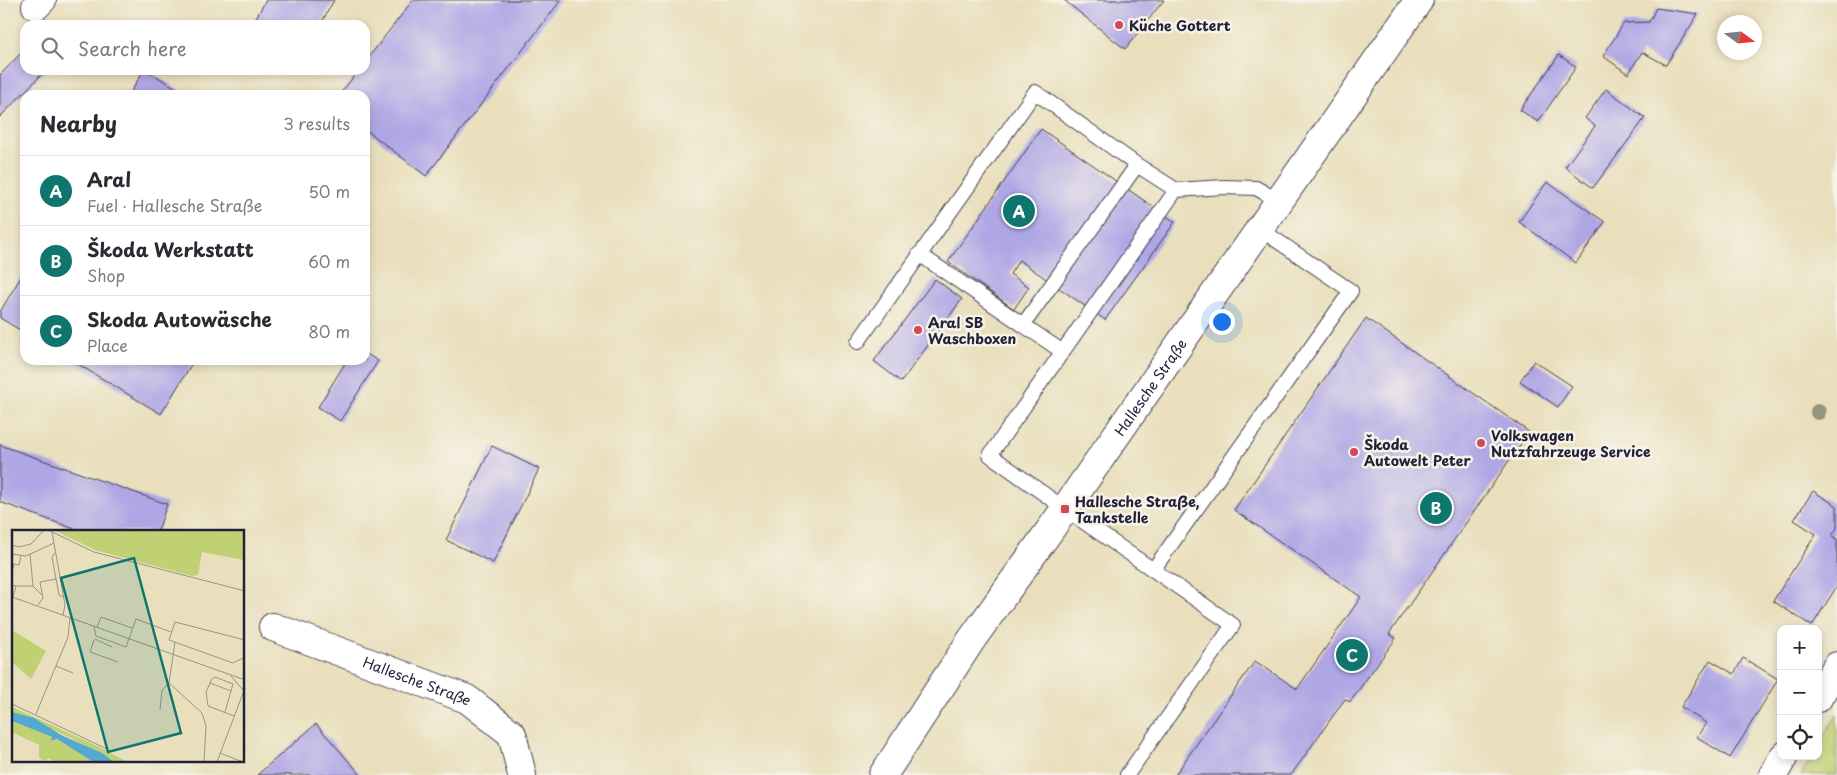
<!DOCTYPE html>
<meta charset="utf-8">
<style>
:root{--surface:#fff;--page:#f7f7f7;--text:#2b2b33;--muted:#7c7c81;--line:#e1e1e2;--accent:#0f766e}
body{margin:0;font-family:"Playpen Sans",sans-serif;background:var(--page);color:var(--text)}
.controls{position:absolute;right:15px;bottom:15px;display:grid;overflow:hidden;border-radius:10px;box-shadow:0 2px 8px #0003}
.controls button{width:45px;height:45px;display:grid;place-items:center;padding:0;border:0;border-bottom:1px solid var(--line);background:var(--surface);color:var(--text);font:25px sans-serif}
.compass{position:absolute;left:1717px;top:15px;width:45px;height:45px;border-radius:50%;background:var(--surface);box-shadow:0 2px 8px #0003;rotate:105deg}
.you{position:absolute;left:1221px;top:321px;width:18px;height:18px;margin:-12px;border:4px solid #fff;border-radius:50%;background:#1a73e8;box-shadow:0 0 0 8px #1a73e833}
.badge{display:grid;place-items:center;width:32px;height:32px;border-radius:50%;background:var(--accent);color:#fff;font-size:16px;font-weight:700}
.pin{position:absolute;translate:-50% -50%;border:2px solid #fff;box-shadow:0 1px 5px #0006}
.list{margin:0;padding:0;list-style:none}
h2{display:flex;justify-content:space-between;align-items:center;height:65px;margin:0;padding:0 20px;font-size:21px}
h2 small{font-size:16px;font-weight:400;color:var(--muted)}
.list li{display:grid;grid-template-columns:32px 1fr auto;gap:15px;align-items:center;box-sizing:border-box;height:70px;padding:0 20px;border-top:1px solid var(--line)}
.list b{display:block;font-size:19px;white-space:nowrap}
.list p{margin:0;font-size:16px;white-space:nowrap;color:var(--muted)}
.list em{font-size:16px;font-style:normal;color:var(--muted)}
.icon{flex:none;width:28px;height:28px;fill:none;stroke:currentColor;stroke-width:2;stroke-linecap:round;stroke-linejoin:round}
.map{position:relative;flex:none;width:1837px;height:775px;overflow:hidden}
.search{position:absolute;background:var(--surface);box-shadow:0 2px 8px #0003;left:20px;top:20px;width:350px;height:55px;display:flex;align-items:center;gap:12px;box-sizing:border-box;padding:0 18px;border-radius:15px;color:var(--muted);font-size:19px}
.panel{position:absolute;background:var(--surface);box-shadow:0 2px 8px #0003;left:20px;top:90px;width:350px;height:275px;border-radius:15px}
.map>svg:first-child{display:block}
.green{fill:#c0d174;stroke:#717a58}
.building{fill:#afa6e5}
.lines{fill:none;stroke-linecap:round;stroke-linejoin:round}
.service-casing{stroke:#403e4e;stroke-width:16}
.minor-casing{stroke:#403e4e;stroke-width:30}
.secondary-casing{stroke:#403e4e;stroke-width:30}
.service{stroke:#fff;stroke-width:14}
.minor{stroke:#fff;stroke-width:28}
.secondary{stroke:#fff;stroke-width:28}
.tree{fill:#95947e}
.poi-dot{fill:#d1495b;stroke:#f7f3e8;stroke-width:2}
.labels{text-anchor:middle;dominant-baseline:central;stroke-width:5;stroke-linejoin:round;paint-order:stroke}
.poi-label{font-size:14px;font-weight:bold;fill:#22223b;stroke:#f7f3e8;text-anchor:start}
.street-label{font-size:14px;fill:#22223b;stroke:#f7f3e8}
.inset-road{fill:none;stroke:#999388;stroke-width:1}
.view{fill:#0f766e;fill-opacity:0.15;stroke:#0f766e;stroke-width:2.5}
.inset-edge{fill:none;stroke:#22223b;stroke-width:2.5}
</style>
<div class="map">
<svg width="1837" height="775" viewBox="0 0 1837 775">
<rect width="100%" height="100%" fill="#f7f3e8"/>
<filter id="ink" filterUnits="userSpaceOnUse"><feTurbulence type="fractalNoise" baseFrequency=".02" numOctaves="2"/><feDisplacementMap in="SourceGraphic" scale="10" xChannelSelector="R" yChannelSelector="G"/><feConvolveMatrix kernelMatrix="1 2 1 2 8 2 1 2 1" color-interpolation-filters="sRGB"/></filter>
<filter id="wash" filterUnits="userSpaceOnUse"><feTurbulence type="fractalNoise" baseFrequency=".0096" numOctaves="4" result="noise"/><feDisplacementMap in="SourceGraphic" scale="20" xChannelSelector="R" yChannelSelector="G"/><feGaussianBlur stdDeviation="1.12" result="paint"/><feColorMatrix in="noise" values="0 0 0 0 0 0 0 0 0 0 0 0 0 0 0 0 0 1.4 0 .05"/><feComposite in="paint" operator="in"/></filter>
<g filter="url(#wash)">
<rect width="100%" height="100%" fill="#e9dfbc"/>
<path class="green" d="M1837 714V775H1801L1812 756H1818V746Z"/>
<g id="blocks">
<path class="building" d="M266 0H334L320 25H252Z
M413 0H561L426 176 365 129V95H339L359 70H365V62Z
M1064 0H1164L1125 49Z
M1656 8 1698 14 1666 65 1642 52 1628 74 1603 56 1624 23 1649 22Z
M25 49V70H46L0 117V75Z
M1559 55 1576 67 1538 122 1520 110Z
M144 70H146L188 95H129Z
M1606 89 1645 118 1593 188 1565 167 1595 126 1585 118Z
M1041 129 1175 222 1105 320 1019 260 1010 274 1029 287 1014 309 948 262Z
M1547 182 1605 222 1576 263 1519 222Z
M25 270V333L0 318V312Z
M935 279 962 299 901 382 874 361Z
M1366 318 1529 432 1389 634 1396 638 1350 702 1345 699 1291 775H1175L1255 661 1297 689 1361 597 1234 510Z
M365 353 378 361 340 421 318 407 347 360H365Z
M71 360H194L161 414Z
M1534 361 1572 386 1558 407 1520 381Z
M0 445 167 504 158 531H80L0 502Z
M492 446 539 469 493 563 446 540Z
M1813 491 1837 506V528L1832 536 1837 539V586L1812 626 1773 601 1816 534 1794 520Z
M1743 658 1778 679 1730 758 1697 737 1706 723 1681 707 1710 660 1734 674Z
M316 724 361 775H257Z"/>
</g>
</g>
<g filter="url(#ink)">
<use href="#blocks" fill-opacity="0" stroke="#403e4e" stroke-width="1"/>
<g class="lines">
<defs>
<path id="service" d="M919 254 1063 352
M1023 325 1137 165 1176 190
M858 342 1035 92 1137 165
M1153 570 1351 291 1260 229
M1127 775 1233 625 1065 509 990 455 1176 190 1224 187 1256 188 1279 201"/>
<g id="minor">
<path d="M36 6 42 0"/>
<path id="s1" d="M273 627 467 699 512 734 522 775"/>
<path d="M1818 698 1837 666"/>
<path d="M1773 775 1784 756"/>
</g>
<g id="secondary">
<path id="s2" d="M883 775 972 639 1065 509 1419 0"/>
</g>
</defs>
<use href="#service" class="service-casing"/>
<use href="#minor" class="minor-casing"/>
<use href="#secondary" class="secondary-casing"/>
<use href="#service" class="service"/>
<use href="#minor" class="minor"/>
<use href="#secondary" class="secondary"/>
</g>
<circle class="tree" cx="1818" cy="412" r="8"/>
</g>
<g class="poi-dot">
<circle cx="1119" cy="25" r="5"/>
<circle cx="918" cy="330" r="5"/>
<circle cx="1481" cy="443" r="5"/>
<circle cx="1354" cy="452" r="5"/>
<rect x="1060" y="504" width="10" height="10" rx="2.5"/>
</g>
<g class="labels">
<g class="poi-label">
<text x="1129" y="25">Küche Gottert</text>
<text x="928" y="322">Aral SB<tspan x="928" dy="16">Waschboxen</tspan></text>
<text x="1491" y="435">Volkswagen<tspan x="1491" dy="16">Nutzfahrzeuge Service</tspan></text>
<text x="1364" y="444">Škoda<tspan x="1364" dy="16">Autowelt Peter</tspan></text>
<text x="1075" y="501">Hallesche Straße,<tspan x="1075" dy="16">Tankstelle</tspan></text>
</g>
<g class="street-label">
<text stroke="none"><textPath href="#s2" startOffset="471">Hallesche Straße</textPath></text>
<text stroke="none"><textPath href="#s1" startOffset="154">Hallesche Straße</textPath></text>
</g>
</g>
<g transform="translate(12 530)">
<rect width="232" height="232" fill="#e9dfbc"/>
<path d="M42 0H232V30L190 22 186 45 180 46 83 20ZM0 100 34 121 19 149 0 132ZM0 177 83 215 116 232H102L59 208 0 182ZM0 191 40 207V211L45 209 81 232H45L36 228 34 231 27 228V215L0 202Z" fill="#c0d174"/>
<path d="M0 182 22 188 49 205 90 223 102 232H81L45 209 39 211 40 207 0 191Z" fill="#54a9d0"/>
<path class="inset-road" d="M36 0 82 22 233 61M40 2 53 75 51 85M0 15 7 17 19 14 32 0M43 23 40 27 44 49 47 65 51 67M0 24 14 26 42 13M18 24 21 56 30 65M0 43 2 34 7 35 9 26M0 55 4 56 1 67M4 56H21M0 67 233 150M26 75 31 68 28 52 44 49M82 96 84 106 114 117 124 89 159 102M85 97 89 87 120 98M83 109 100 117M82 110 78 122 106 132M233 110 163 92 157 110 221 133 233 127M163 112 157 153 190 183 194 196 192 232M44 136 61 143M219 146 231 160M198 153 194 162 196 176 222 186M0 174 95 219M148 180 150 160 157 153M213 182 221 154 203 147 199 150 198 153 219 161M24 184 56 107 58 87M208 223 231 232M205 232 233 158"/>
<path class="view" d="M122 28 169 203 96 222 49 48Z"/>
<rect width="232" height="232" class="inset-edge"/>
</g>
</svg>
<div class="controls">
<button>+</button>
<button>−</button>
<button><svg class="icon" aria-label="locate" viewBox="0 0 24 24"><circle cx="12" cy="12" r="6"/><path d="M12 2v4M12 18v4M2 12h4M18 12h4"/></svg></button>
</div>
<svg class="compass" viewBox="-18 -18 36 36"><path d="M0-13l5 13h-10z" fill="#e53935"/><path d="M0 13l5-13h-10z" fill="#7c7c81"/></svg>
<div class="you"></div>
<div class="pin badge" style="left:1019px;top:211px">A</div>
<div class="pin badge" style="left:1436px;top:508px">B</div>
<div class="pin badge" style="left:1352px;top:655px">C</div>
<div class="search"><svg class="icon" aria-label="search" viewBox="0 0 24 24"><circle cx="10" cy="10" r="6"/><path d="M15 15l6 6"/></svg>Search here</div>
<section class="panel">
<h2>Nearby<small>3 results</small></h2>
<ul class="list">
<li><span class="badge">A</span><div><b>Aral</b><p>Fuel · Hallesche Straße</p></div><em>50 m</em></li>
<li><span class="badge">B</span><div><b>Škoda Werkstatt</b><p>Shop</p></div><em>60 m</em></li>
<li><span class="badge">C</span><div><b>Skoda Autowäsche</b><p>Place</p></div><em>80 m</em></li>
</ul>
</section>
</div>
